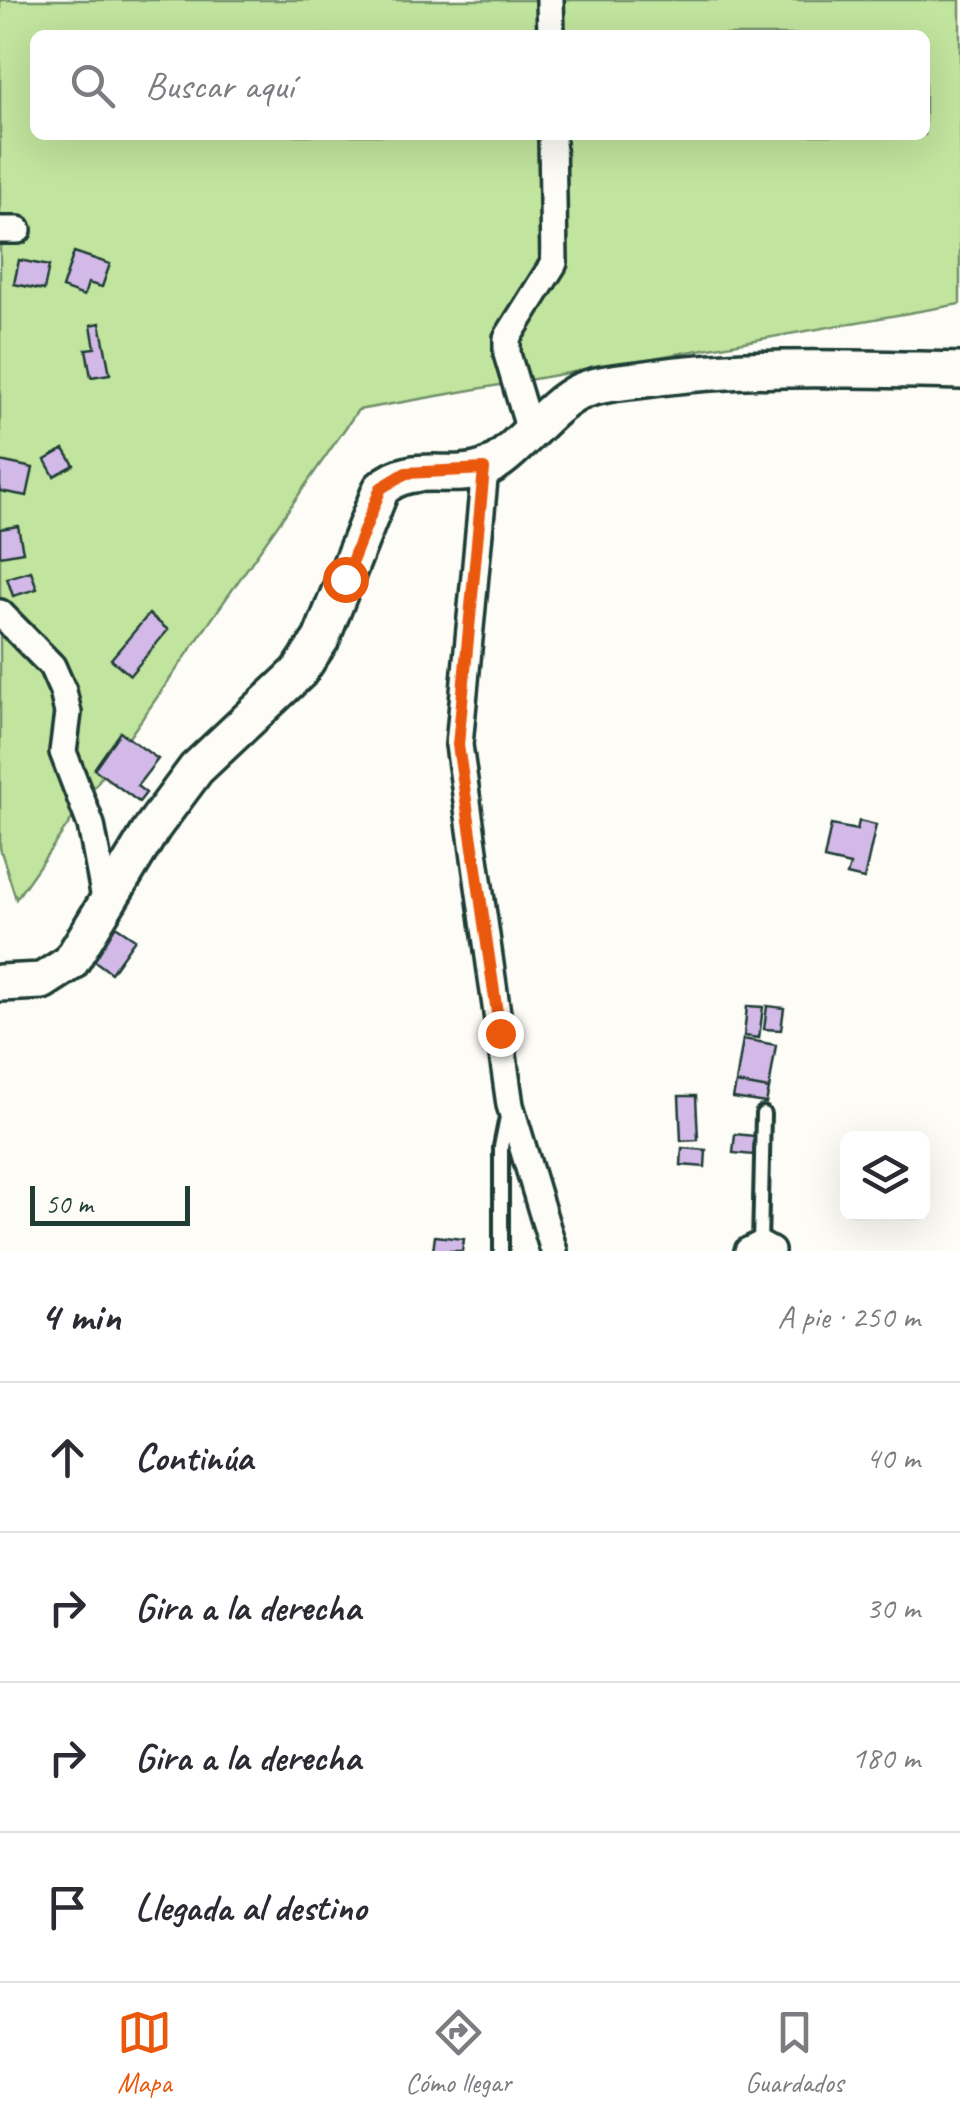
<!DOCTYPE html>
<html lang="es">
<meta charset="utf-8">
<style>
:root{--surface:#fff;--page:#f2f2f3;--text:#2b2b33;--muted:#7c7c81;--line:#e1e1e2;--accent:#ea580c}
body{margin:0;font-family:Caveat,sans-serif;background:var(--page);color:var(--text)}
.controls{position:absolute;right:30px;bottom:30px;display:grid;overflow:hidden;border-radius:15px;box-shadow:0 10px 40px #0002}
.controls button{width:90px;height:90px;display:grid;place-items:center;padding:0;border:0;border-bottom:2px solid var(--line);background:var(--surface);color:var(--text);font:50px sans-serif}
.scale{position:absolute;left:30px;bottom:25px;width:160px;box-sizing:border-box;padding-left:10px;border:5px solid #1f3d34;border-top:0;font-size:28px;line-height:35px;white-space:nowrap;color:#1f3d34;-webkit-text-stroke:8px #fdfcf7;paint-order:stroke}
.stop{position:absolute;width:30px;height:30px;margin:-22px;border:8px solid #ea580c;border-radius:50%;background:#fff}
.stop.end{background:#ea580c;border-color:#fff;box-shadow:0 2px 10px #0008}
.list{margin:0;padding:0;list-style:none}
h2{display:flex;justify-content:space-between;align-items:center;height:130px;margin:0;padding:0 40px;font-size:42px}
h2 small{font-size:32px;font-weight:400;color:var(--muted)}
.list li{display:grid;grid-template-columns:65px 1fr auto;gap:30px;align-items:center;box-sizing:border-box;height:150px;padding:0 40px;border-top:2px solid var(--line)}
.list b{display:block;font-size:38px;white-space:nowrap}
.list em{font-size:32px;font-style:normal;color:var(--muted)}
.icon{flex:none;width:55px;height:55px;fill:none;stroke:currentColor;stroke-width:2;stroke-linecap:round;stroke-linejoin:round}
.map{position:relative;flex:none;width:960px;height:1251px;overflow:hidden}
.search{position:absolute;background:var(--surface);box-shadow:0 10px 40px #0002;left:30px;right:30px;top:30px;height:110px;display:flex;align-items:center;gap:25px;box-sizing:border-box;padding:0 35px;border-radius:15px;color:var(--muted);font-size:38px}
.sheet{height:730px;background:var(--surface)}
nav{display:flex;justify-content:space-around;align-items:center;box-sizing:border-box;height:140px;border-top:2px solid var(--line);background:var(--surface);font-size:28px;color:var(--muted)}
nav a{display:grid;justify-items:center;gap:5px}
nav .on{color:var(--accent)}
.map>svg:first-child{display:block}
.green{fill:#c1e49e;stroke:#709069;stroke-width:2.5;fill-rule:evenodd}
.building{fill:#d3b9e8;stroke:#1f3d34;stroke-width:2.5}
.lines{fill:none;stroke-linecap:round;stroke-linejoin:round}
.lane-casing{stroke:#1f3d34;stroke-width:20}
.street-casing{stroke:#1f3d34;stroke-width:32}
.secondary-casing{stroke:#1f3d34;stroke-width:42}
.lane{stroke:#fdfcf7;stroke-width:12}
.street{stroke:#fdfcf7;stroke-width:25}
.secondary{stroke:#fdfcf7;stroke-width:35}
.route{stroke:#ea580c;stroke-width:12}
</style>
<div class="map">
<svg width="960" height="1251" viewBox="0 0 960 1251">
<rect width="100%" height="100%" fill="#fdfcf7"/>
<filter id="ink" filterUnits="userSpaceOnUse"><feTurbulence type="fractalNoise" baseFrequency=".01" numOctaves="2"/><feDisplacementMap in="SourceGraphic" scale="20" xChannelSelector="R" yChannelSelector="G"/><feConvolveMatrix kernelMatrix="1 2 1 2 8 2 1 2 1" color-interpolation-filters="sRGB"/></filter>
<g filter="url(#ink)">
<path class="green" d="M0 0H960V304L358 410 16 899 0 848ZM35 35H925V135H35Z"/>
<path class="building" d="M74 252 110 264 102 287 88 283 84 296 62 288Z
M19 260 49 266 44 290 14 284Z
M100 323 110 374 91 377 86 349 95 348 91 325Z
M64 449 74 465 54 476 45 460Z
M0 461 33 468 27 496 0 491Z
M18 526 23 552 0 556V529Z
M31 571 37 589 13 596 7 578Z
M149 614 168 630 130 675 111 659Z
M120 732 158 759 137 786 146 793 139 802 94 769Z
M859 821 876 825 864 879 847 875 850 865 824 859 831 825 857 830Z
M111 923 135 939 111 973 88 956Z
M747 1006 763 1007 759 1038 744 1036Z
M767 1006 784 1008 781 1030 764 1029Z
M743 1039 776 1045 769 1089 736 1083Z
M736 1083 769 1089 766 1103 733 1098Z
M679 1096H696L698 1140 681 1141Z
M735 1134 755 1136 753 1155 733 1153Z
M682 1148 706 1150 705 1167 681 1165Z
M435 1236 464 1239 462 1251H433Z"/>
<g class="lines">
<defs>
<path id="lane" d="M760 1245 763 1114
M501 1251V1147L507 1117"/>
<path id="street" d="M550 0 551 35
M0 230H18
M530 431 507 354V338L554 263 552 135
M485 469 459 745 510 1105 554 1251
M0 613 52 666 63 691 68 713 63 752 91 825 106 904
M748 1251 760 1245 771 1251"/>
<path id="secondary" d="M0 983 42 981 70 963 153 827 196 769 299 672 321 639 381 489C412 461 448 481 483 469 511 460 548 406 579 392 599 383 624 382 646 379 751 364 855 369 960 371"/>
</defs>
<use href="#lane" class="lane-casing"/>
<use href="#street" class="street-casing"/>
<use href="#secondary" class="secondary-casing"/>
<use href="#lane" class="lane"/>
<use href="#street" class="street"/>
<use href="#secondary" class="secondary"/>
</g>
</g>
<g class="lines" filter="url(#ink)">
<path class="route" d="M345 579 381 488 406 473 484 469 458 745 500 1033"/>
</g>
</svg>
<div class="controls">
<button><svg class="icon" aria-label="layers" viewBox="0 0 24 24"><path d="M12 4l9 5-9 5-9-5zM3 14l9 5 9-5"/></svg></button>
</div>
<div class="scale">50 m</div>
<div class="stop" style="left:345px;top:579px"></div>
<div class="stop end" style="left:500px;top:1033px"></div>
<div class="search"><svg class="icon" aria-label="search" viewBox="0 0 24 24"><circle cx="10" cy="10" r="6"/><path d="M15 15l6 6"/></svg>Buscar aquí</div>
</div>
<section class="sheet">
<h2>4 min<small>A pie · 250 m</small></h2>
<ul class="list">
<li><svg class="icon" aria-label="ahead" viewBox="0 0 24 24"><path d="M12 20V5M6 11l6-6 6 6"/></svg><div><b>Continúa</b></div><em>40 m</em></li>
<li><svg class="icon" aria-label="right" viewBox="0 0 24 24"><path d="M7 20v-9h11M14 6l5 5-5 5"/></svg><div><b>Gira a la derecha</b></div><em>30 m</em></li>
<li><svg class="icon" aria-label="right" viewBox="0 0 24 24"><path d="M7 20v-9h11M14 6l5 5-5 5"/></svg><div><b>Gira a la derecha</b></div><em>180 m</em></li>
<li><svg class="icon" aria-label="arrive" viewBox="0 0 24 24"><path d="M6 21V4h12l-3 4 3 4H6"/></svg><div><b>Llegada al destino</b></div></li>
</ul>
</section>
<nav>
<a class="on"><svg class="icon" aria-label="map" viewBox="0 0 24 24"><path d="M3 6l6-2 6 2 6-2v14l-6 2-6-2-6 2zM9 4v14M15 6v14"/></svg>Mapa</a>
<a><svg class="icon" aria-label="directions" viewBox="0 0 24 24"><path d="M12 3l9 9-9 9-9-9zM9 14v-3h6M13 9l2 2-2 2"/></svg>Cómo llegar</a>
<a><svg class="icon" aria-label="saved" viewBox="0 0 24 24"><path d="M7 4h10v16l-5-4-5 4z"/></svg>Guardados</a>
</nav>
